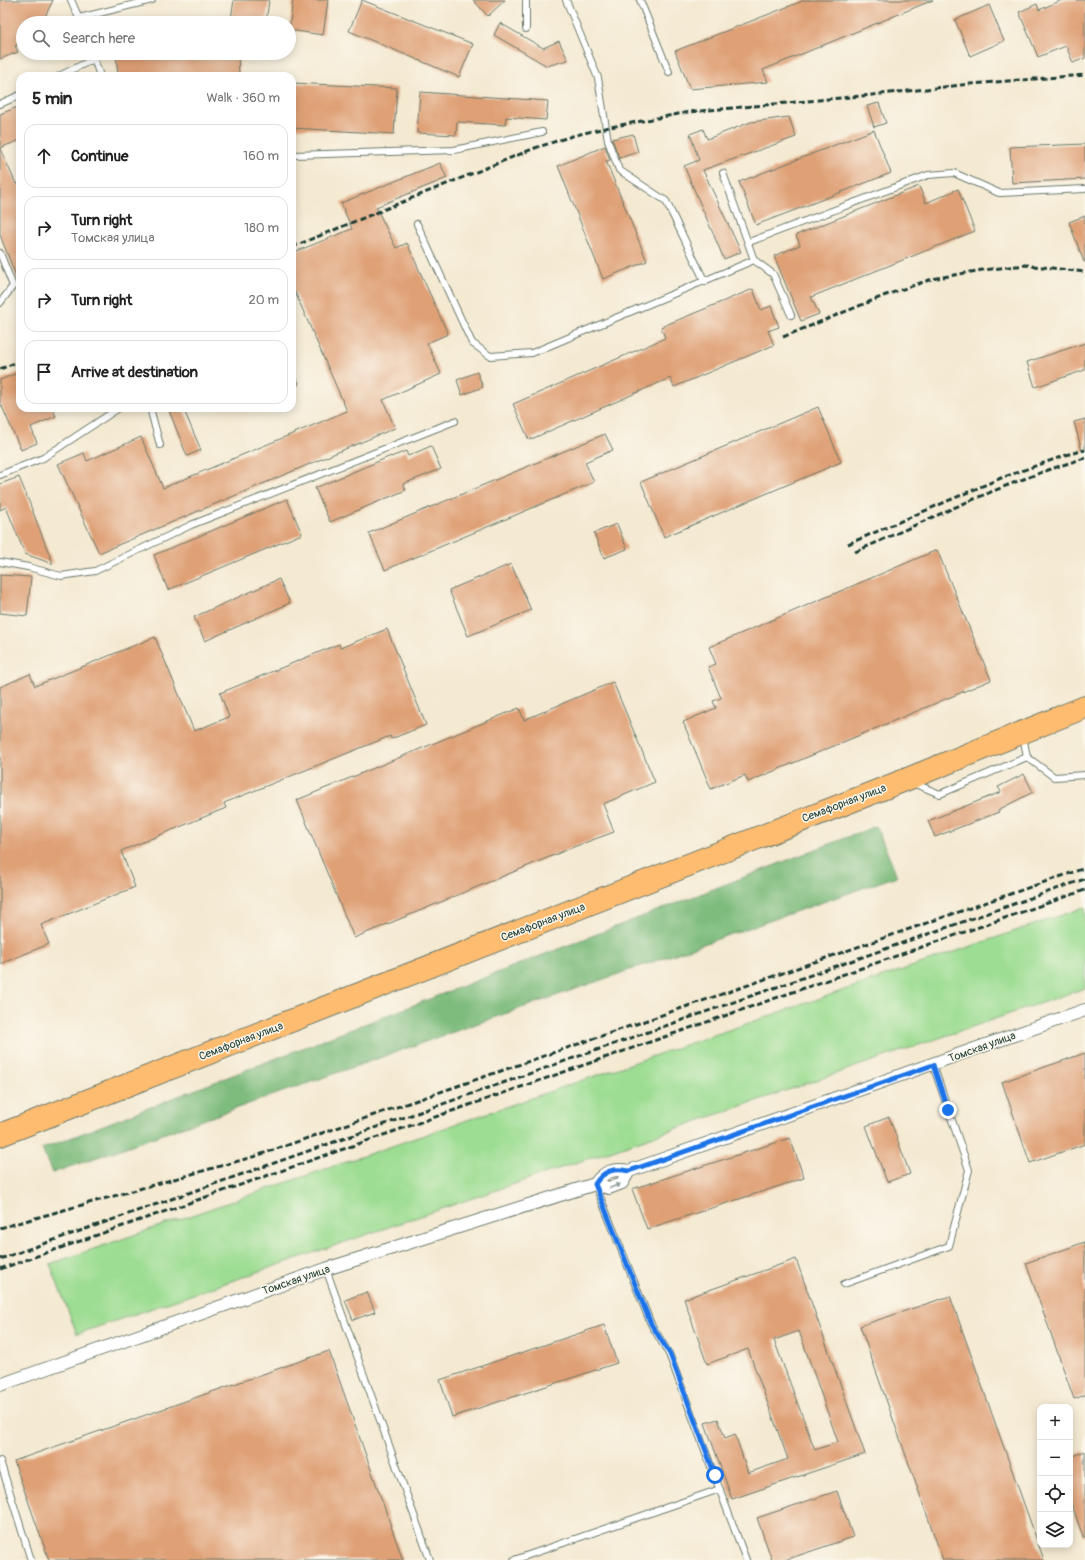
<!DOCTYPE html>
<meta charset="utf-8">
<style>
:root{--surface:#fff;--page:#f6f6f6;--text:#222;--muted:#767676;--line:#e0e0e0}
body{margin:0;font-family:Pangolin,sans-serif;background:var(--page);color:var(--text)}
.controls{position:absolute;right:12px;bottom:12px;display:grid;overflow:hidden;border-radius:8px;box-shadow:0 2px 10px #0003}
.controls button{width:36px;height:36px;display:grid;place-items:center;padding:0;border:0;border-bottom:1px solid var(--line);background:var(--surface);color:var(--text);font:20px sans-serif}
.stop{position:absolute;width:12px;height:12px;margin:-9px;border:3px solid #1a73e8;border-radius:50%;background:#fff}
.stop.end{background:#1a73e8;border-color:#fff;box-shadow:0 1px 4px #0008}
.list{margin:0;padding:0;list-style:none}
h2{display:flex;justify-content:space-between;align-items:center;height:52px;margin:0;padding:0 16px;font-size:17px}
h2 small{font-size:13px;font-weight:400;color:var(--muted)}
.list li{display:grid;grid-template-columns:26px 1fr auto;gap:12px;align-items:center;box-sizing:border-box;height:64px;margin:0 8px 8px;padding:0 8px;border:1px solid var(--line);border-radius:12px}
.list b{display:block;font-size:15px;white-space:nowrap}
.list p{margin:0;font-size:13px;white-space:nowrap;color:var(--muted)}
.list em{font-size:13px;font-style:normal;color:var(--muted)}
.icon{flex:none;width:22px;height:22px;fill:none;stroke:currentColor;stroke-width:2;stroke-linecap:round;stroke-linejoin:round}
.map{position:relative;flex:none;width:1085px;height:1560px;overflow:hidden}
.search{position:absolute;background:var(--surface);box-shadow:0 2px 10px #0003;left:16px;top:16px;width:280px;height:44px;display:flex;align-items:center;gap:10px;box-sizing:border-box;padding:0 14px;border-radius:22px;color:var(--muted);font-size:15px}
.panel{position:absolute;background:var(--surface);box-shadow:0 2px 10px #0003;left:16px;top:72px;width:280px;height:340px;border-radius:12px}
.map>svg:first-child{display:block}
.green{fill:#9ddd93;stroke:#5e8d64}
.forest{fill:#7ebc7d;stroke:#4e7c58}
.building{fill:#dfa076;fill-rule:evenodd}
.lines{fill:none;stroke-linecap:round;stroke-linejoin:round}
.lane-casing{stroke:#6a796b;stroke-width:8}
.street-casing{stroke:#6a796b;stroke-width:14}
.highway-casing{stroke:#6a796b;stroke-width:24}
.lane{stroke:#fff;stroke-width:6}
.street{stroke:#fff;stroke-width:12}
.highway{stroke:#febc70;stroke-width:22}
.rail{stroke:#1f3d34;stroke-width:3;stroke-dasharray:6 3;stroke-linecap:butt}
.oneway{fill:#8f9e9a}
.route{stroke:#1a73e8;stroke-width:5}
.labels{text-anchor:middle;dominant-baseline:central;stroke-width:3;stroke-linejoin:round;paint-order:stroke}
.street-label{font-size:11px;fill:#1f3d34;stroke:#fbf7ec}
</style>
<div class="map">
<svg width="1085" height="1560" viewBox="0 0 1085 1560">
<rect width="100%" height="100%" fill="#fbf7ec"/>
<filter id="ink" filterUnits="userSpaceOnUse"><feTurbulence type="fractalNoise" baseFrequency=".025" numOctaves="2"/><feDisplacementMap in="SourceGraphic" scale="8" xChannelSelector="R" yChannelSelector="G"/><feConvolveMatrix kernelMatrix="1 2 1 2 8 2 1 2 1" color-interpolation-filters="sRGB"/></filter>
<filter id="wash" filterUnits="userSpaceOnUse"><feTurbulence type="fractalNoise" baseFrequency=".012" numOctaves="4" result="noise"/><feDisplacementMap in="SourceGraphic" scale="16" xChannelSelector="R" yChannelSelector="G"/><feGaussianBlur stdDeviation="0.9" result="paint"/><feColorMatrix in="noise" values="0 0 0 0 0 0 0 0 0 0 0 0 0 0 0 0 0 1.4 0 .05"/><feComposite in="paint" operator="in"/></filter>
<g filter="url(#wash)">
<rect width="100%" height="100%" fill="#f4e9d1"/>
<path class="green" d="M1085 907V988L77 1334 50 1264Z"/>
<path class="forest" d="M876 826 897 876 52 1173 42 1149Z"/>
<g id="blocks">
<path class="building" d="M0 0H53L42 23H23V43L15 46 18 52 0 59Z
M234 0H269L266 23 231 19Z
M293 0H328L323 35 289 30Z
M362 0 473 44 459 77 349 31Z
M473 0H505L488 16Z
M805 0H933L763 70 768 82 690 89 675 51Z
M1062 0H1085V58L1073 63 1066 46 1038 57 1019 12 1037 4 1039 10Z
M989 5 1004 41 970 56 955 20Z
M500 23 543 48 559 41 568 60 547 66 494 35Z
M116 53H238L239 76H118Z
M292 83 397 88 394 134 292 128Z
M420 92 548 101 546 120 506 117 505 125 457 122 456 135 417 133Z
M879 103 886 123 874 127 867 106Z
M20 106V140L0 148 16 184 20 183 19 284 0 235V114Z
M789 117 796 137 703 170 741 252 724 259 684 166 699 160 690 134 703 129 707 139 751 122Z
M874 130 891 173 756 225 739 182Z
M633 134 638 152 619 158 612 139Z
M1085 144V179L1012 183 1010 147Z
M605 146 610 160 606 161 647 261 603 279 558 166Z
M440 163 447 178 376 207 396 248 407 243 448 334 427 343 441 374 383 400 395 428 99 553 58 464 84 453 87 461 141 437 163 488 347 411 295 292 292 293V253L352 229 341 203Z
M919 186 926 203 958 189 975 231 811 297 819 314 801 321 774 256 800 245 796 235Z
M1085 216V262H1084L1069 222Z
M753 289 761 310 771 306 779 327 768 331 774 345 674 387 670 378 529 440 513 404 665 338 661 327Z
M1085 343V370L1035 387 1027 362Z
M20 372V408H52L56 416 31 427 37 443 21 450 0 402V380Z
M477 372 483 387 462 395 457 380Z
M818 407 841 462 664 537 641 482Z
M168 408H183L201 450 187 456Z
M1085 419V451H1082L1074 422Z
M605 434 613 450 585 462 594 482 385 570 369 533Z
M431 446 441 469 403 484 406 490 330 522 315 488 391 456V457L406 451 408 456Z
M19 477 28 499 53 564 25 554 6 507 0 510V484Z
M287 499 302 534 168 590 154 555Z
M617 524 627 549 604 558 594 533Z
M937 550 991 680 748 782 745 775 711 789 683 722 716 708 713 701 721 698 708 667 716 664 709 647Z
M511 564 531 610 468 636 449 590Z
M0 575 31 577 27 616 0 613Z
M279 579 290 603 205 641 194 617Z
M387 629 426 725 391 739 390 736 224 803 226 808 121 851 135 887 41 925 49 944 0 964V687L30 674 35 686 155 637 194 731 229 717 220 693 339 644 340 648Z
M613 682 655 782 603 804 614 832 576 846 354 938 297 800 519 708 524 720Z
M1024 774 1033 792 998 810 999 812 935 837 928 821 1001 792 998 787Z
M1085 1053V1144L1030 1163 1002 1082Z
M889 1117 910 1174 887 1182 866 1126Z
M790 1138 804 1178 647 1229 632 1189Z
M1085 1242V1395L1074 1399 1026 1263Z
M796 1259 865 1454 732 1499 705 1423 718 1419 725 1438 735 1434 748 1473 788 1459 748 1349 707 1364 684 1299ZM799 1331 838 1442 815 1450 774 1340Z
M367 1292 375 1312 353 1320 345 1300Z
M950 1296 1044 1560H943L860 1326Z
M604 1325 617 1363 452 1417 440 1380Z
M329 1351 403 1560H49L14 1461Z
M1085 1451V1537H1083L1070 1499V1457Z
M837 1491 853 1537 785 1560H772L757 1518Z"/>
</g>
</g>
<g filter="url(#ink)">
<use href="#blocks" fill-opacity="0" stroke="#6a796b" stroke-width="1"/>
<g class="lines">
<defs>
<path id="lane" d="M71 0 81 23
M526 0V29
M566 0 598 78 608 141 619 170 666 201 705 282
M640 0 669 72
M79 18 152 0
M92 53 100 76
M59 76 94 59
M0 104 20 95
M292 150 294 155 454 150 542 132
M723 173 754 260 773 274 791 315
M417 224 472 343 490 356 532 353 754 260
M749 242 928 175 954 173 999 193 1085 189
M0 253 13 286 0 303
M292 379 295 383
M150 408 160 445
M0 475 43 458 119 408
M0 562 28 567 61 576 95 571 191 525 455 421
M1023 736 1027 757 1054 777 1085 775
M913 783 940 794 1027 757
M595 1184 651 1324 669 1354 746 1560
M326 1269 430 1560
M844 1284 949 1246 969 1170 933 1065
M0 1461 31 1560
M514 1560 720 1489"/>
<path id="street" d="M595 1184C604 1171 614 1168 629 1171L1085 1010
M0 1385 326 1269 595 1184 609 1188 622 1183 629 1171"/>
<path id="highway" d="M0 1135 905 780 1085 707"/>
</defs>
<use href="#lane" class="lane-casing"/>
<use href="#street" class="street-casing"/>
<use href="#highway" class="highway-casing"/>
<use href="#lane" class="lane"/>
<use href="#street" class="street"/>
<use href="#highway" class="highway"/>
<path class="rail" d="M292 247 535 148 572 136 605 128 689 112 872 95 970 84 1085 75
M783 337 886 295 932 279 982 270 1026 265 1085 272
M0 369 20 361
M848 544 1001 478 1069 454 1085 450
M855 552C930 519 1005 482 1085 458
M0 1228 256 1156 1085 868
M0 1259 1085 879
M0 1269 1085 890"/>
</g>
<defs><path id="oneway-solid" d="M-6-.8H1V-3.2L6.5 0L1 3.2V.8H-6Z"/></defs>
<use class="oneway" href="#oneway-solid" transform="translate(615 1186) rotate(-21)"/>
</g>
<g class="lines" filter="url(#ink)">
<path class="route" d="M715 1475 670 1354 651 1324 595 1184C604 1170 614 1168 629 1171L933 1065 948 1110"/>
</g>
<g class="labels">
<g class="street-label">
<text transform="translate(844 803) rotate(-21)">Семафорная улица</text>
<text transform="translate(543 922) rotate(-21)">Семафорная улица</text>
<text transform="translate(241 1041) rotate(-21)">Семафорная улица</text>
<text transform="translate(982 1047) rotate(-20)">Томская улица</text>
<text transform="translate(296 1280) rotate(-19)">Томская улица</text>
</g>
</g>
</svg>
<div class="controls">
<button>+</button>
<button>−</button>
<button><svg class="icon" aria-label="locate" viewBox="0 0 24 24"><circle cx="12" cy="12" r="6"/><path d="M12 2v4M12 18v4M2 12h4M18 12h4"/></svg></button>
<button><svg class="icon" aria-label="layers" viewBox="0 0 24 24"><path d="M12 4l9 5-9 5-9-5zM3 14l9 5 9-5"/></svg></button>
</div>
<div class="stop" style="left:715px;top:1475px"></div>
<div class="stop end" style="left:948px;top:1110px"></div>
<div class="search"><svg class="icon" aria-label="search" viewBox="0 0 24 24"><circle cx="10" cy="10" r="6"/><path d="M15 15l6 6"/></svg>Search here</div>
<section class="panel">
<h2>5 min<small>Walk · 360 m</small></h2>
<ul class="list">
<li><svg class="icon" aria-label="ahead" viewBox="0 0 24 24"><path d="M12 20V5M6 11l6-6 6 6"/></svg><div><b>Continue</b></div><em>160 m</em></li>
<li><svg class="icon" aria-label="right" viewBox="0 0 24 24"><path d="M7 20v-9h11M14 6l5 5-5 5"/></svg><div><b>Turn right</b><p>Томская улица</p></div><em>180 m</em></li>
<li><svg class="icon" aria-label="right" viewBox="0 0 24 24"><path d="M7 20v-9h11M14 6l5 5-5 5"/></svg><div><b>Turn right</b></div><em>20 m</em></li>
<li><svg class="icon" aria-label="arrive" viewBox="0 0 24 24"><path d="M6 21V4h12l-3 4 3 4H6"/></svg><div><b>Arrive at destination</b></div></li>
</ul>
</section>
</div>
